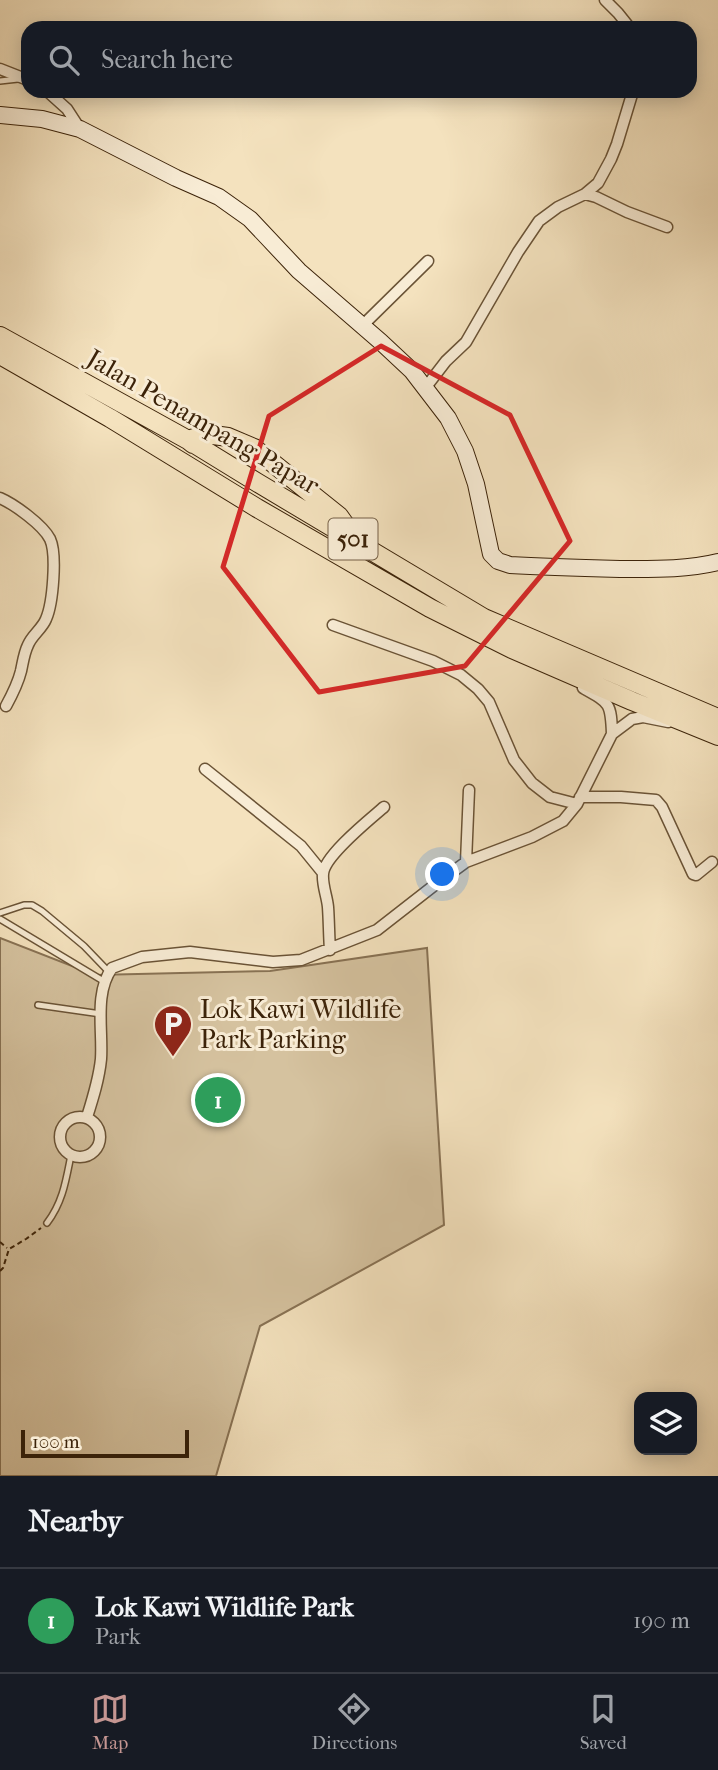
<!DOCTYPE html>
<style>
:root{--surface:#171b24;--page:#242831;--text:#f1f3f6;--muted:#9ea1a6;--line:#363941;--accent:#c59692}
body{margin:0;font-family:"IM FELL French Canon",serif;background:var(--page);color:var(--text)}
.controls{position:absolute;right:21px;bottom:21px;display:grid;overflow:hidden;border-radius:14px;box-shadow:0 4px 18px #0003}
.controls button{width:63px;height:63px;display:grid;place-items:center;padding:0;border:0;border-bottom:2px solid var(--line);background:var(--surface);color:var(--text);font:35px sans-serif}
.scale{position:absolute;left:21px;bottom:18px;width:168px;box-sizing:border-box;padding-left:7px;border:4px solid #3c2309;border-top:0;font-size:19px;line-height:24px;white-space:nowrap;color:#3c2309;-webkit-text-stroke:5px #f8ecd5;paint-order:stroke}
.you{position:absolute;left:443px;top:875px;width:24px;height:24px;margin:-18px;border:5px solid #fff;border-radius:50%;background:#1a73e8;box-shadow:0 0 0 10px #1a73e833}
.badge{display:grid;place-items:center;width:46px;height:46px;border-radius:50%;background:var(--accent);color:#fff;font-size:23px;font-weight:700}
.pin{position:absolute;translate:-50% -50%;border:4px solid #fff;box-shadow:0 2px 7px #0006}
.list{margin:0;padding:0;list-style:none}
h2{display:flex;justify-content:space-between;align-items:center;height:91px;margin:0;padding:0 28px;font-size:30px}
h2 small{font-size:23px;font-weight:400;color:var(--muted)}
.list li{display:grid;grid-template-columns:46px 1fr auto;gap:21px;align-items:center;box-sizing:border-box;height:105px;padding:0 28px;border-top:2px solid var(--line)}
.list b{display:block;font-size:26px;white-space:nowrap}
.list p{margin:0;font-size:23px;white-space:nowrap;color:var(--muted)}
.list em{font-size:23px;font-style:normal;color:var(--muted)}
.icon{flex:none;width:38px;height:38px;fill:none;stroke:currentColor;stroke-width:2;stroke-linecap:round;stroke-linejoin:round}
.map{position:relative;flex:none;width:718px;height:1476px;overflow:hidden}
.search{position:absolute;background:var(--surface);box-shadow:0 4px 18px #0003;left:21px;right:21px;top:21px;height:77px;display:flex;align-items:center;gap:18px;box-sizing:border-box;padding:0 24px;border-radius:21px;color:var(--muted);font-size:26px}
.sheet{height:196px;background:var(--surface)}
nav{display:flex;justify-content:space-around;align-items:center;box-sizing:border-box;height:98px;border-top:2px solid var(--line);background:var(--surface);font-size:19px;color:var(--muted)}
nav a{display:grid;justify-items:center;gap:4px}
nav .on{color:var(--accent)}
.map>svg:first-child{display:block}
.green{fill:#d5c29f;stroke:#887254;stroke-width:2}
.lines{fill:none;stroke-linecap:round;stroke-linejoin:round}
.lane-casing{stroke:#6a5336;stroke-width:8}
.street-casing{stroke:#6a5336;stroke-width:13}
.secondary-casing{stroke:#3c2309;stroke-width:18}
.primary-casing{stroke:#3c2309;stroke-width:20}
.path{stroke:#3c2309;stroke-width:2;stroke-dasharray:5 3.5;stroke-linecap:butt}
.lane{stroke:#f8ecd5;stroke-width:5}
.street{stroke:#f8ecd5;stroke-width:10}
.secondary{stroke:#f8ecd5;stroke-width:16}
.primary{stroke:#f4e2be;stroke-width:18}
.marked{fill:none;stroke:#d62828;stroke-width:5;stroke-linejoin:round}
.labels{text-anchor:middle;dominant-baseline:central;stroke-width:6;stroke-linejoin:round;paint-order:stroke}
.shield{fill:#f8ecd5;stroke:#745f46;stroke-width:2}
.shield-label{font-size:24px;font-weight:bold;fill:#3c2309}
.street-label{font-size:26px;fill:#3c2309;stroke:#f8ecd5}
.poi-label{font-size:26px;fill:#3c2309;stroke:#f8ecd5;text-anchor:start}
</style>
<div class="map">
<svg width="718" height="1476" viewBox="0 0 718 1476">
<rect width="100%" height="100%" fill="#f4e2be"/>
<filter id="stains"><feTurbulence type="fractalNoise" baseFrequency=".00286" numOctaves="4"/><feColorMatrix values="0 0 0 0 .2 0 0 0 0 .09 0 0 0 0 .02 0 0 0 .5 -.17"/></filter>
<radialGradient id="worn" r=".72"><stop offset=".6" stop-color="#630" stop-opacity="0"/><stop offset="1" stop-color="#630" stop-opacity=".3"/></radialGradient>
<path class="green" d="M0 938 95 975 270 971 427 948 444 1225 260 1326 216 1476H0Z"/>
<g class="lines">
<defs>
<path id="lane" d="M0 81 18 79
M0 913 24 905H32L42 911 84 946 109 972
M0 919 105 982
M38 1005 101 1014
M47 1223C63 1202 66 1180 71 1155"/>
<path id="street" d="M605 0 618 13 630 28
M0 69 28 80
M47 91 67 109 80 129
M585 194 596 197 627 212 667 227
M362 326 428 261
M426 387 446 361 466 342 518 252 539 221 558 207 585 194 598 183 611 159 617 144 633 91
M0 498C14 504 43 525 50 539 57 554 53 603 46 619 42 629 32 635 28 645 24 653 23 662 21 671 18 683 12 695 6 706
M333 625 433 661 461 675 478 689 489 702 514 760 532 783 550 797 577 804
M583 688C610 703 611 703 612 734
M205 769 301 846 323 873
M580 797H621L656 800 662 807 693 874 696 875 712 862
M466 862 469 790
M330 950C329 936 329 921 328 907 327 896 322 885 323 874 324 856 369 820 384 807
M60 1137a20 20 0 1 1 40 0a20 20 0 1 1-40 0Z
M87 1117C93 1098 99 1079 101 1059 103 1030 94 993 112 968L142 957 190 952 273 962 301 960 377 930 436 884 466 862 532 837 563 821 577 804 612 734 632 719 643 717 668 722"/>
<path id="secondary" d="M0 115 42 119 80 129 176 178 219 197 250 219 299 271 381 342 412 371 448 418 465 451 476 484 491 554 498 561 510 565C546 567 583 568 620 569 652 569 686 570 718 562"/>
<path id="primary" d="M0 336 188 440 258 483 484 618 718 718
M0 355 110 418 257 508 430 608 512 649 632 701 718 736
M193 444 188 440 206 434 228 437 254 448 339 516 354 537"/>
</defs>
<use href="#lane" class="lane-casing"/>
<use href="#street" class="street-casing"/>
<use href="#secondary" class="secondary-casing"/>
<use href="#primary" class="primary-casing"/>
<path class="path" d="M0 1242 7 1248
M0 1271 3 1268 9 1249 26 1239 41 1228"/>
<use href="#lane" class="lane"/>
<use href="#street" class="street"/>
<use href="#secondary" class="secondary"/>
<use href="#primary" class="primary"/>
</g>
<path class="marked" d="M381 346 510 415 570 541 465 666 319 692 223 567 269 416Z"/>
<defs>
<symbol id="parking-pin" viewBox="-11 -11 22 30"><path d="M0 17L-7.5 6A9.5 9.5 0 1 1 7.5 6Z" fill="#8f2418" stroke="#f8ecd5"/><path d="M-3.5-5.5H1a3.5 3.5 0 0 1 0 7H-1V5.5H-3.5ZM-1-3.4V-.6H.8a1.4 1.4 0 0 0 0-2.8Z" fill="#fff"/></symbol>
</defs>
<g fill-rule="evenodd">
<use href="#parking-pin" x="151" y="1002" width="44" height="60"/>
</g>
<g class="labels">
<rect class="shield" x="328.5" y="518.5" width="49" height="41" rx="5"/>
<g class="shield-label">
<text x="353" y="539">501</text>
</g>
<g class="street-label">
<text transform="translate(203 422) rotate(30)">Jalan Penampang Papar</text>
</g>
<g class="poi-label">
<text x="200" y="1009">Lok Kawi Wildlife<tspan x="200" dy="30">Park Parking</tspan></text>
</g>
</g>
<rect width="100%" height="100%" filter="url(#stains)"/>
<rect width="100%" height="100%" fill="url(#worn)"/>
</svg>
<div class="controls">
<button><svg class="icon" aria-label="layers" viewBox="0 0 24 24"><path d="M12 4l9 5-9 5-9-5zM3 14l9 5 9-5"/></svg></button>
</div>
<div class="scale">100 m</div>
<div class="you"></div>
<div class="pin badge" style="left:218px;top:1100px;background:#2e9e5b">1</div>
<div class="search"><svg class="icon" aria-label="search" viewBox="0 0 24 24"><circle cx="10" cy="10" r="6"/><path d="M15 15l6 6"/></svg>Search here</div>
</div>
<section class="sheet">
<h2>Nearby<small></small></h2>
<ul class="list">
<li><span class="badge" style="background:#2e9e5b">1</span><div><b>Lok Kawi Wildlife Park</b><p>Park</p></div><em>190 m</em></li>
</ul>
</section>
<nav>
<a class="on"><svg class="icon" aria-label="map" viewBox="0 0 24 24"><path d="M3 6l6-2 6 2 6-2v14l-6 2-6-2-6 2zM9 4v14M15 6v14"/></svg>Map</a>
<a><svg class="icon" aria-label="directions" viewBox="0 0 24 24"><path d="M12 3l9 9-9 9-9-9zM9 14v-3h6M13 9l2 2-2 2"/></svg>Directions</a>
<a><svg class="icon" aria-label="saved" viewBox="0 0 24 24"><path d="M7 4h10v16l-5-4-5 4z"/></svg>Saved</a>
</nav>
